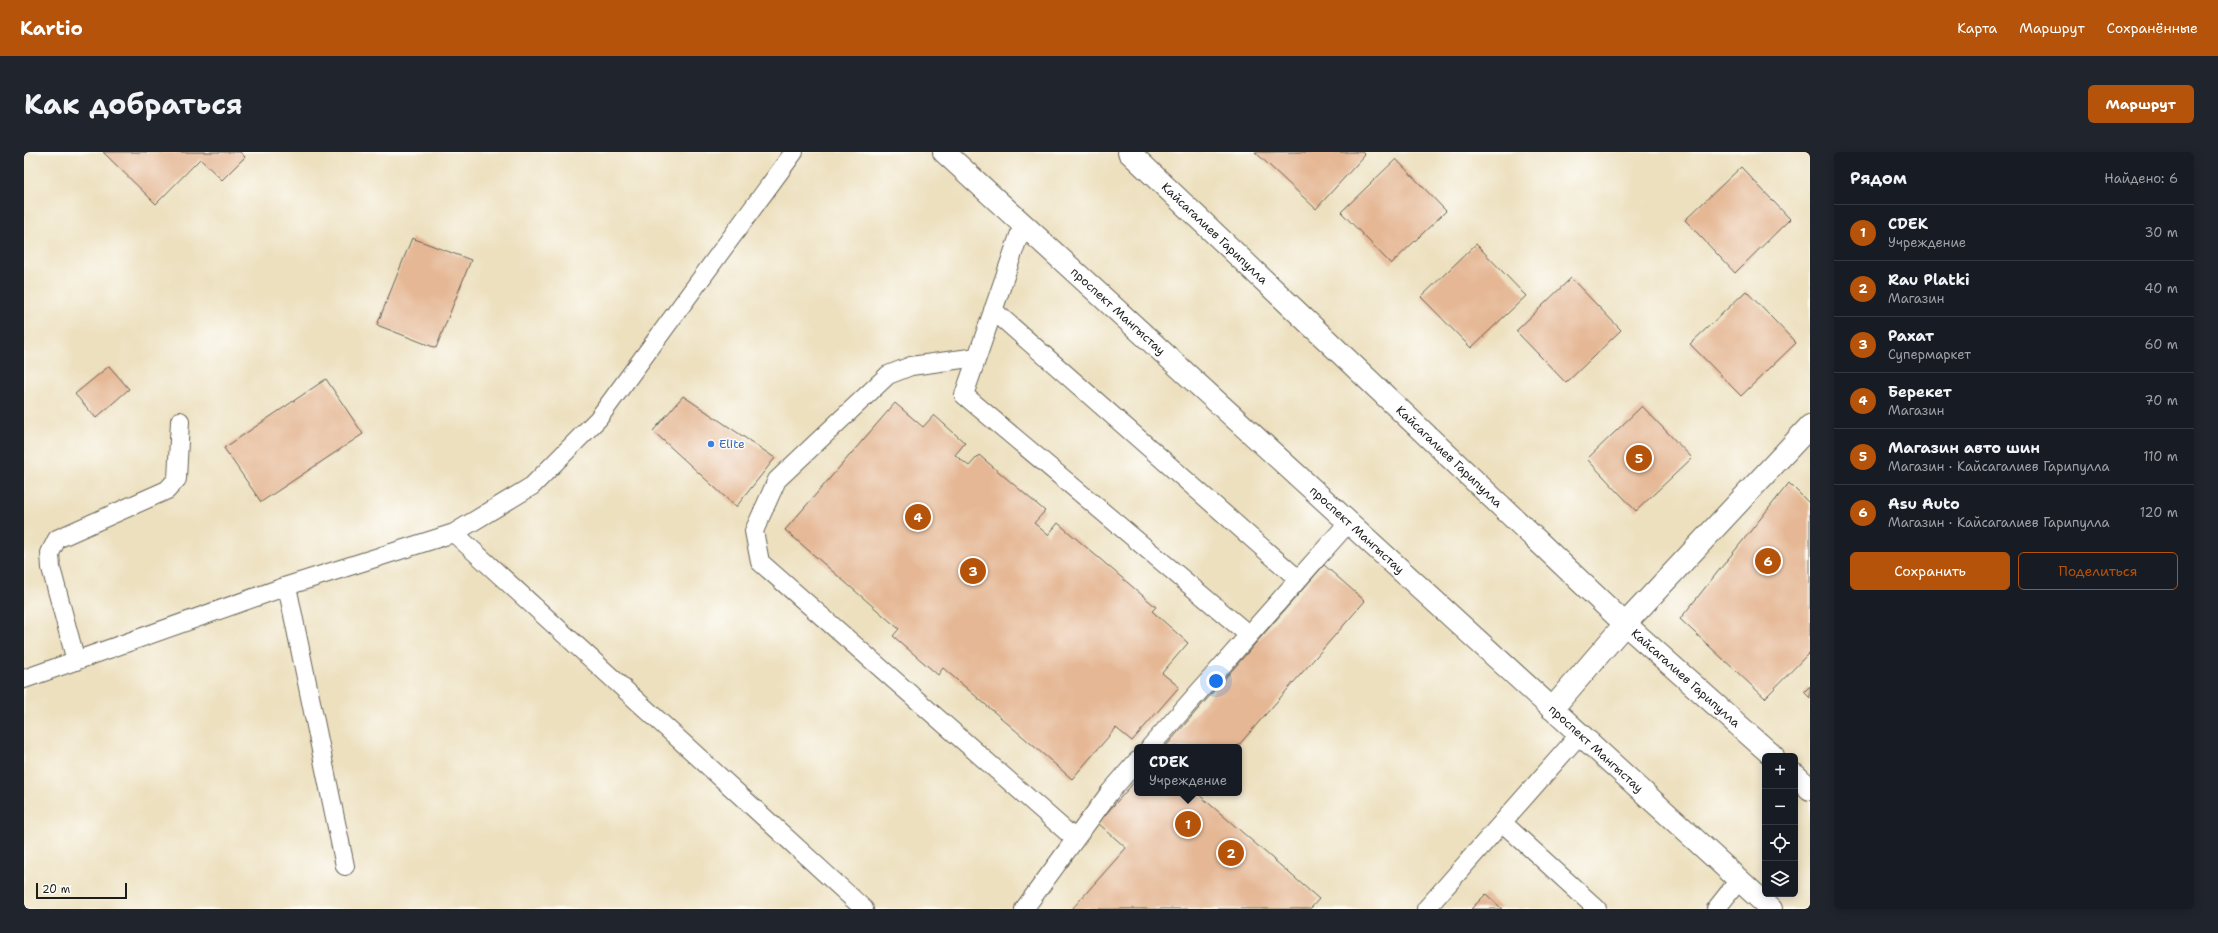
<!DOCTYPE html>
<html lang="ru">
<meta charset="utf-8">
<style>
:root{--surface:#171b24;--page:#20242c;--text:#f1f3f6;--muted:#9ea1a6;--line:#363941;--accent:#b45309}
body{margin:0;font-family:"Shantell Sans",sans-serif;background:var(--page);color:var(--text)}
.controls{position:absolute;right:12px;bottom:12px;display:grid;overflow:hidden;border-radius:6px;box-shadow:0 2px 10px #0003}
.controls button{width:36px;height:36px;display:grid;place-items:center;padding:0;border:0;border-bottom:1px solid var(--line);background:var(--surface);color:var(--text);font:20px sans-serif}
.scale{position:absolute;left:12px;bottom:10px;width:91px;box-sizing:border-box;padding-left:4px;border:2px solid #1c1c1c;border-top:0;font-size:11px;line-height:14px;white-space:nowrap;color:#1c1c1c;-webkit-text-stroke:3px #fdfcf7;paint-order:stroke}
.you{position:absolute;left:1192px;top:529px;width:14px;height:14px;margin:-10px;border:3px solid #fff;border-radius:50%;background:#1a73e8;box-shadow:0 0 0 6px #1a73e833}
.badge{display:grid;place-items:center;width:26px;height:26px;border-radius:50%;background:var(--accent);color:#fff;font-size:13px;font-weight:700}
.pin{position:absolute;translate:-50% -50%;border:2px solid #fff;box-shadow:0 1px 4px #0006}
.popup{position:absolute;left:1110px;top:592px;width:108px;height:52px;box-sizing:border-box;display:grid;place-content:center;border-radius:6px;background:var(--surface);filter:drop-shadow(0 1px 3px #0005);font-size:13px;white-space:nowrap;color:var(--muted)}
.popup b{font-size:15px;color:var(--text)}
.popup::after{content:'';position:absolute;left:50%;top:100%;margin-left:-8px;border:8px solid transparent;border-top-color:var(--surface)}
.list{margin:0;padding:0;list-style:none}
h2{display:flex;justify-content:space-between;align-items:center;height:52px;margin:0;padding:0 16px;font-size:17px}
h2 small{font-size:13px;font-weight:400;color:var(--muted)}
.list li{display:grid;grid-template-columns:26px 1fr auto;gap:12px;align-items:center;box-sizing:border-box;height:56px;padding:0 16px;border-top:1px solid var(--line)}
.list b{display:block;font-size:15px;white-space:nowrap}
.list p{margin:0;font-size:13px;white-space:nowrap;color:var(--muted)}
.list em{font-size:13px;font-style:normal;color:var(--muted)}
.actions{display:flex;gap:8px;padding:12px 16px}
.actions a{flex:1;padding:9px 0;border:1px solid var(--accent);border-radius:6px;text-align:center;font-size:14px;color:var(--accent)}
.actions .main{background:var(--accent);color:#fff}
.icon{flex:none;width:22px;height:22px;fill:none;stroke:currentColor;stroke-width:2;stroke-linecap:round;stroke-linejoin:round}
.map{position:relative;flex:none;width:1786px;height:757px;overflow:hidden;border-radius:6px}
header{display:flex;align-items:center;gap:24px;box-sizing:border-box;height:56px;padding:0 20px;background:var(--accent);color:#fff}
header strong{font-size:19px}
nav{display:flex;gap:22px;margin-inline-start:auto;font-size:14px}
.intro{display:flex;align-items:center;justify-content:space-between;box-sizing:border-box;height:96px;padding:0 24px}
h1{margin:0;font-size:28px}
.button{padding:10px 18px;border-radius:6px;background:var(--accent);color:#fff;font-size:14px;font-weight:700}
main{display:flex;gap:24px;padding:0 24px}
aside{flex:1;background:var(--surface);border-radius:6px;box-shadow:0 2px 10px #0003}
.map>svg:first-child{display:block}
.building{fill:#e5b794}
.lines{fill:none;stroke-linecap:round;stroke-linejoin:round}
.service-casing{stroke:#656155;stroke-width:20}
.minor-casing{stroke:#656155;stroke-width:24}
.tertiary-casing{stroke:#656155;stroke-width:24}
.service{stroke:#fff;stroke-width:18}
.minor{stroke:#fff;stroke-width:22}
.tertiary{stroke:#fff;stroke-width:22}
.shop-dot{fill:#3f7fe0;stroke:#fdfcf7;stroke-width:1.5}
.labels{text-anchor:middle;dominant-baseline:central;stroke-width:3;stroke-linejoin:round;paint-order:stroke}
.street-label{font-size:12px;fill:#1c1c1c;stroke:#fdfcf7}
.shop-label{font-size:12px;fill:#366cbe;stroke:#fdfcf7;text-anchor:start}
</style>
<header>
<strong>Kartio</strong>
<nav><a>Карта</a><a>Маршрут</a><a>Сохранённые</a></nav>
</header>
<div class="intro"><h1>Как добраться</h1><a class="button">Маршрут</a></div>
<main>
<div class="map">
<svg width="1786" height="757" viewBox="0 0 1786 757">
<rect width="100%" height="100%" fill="#fdfcf7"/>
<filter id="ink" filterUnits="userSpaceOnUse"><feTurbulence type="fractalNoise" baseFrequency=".025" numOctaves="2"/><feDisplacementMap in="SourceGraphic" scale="8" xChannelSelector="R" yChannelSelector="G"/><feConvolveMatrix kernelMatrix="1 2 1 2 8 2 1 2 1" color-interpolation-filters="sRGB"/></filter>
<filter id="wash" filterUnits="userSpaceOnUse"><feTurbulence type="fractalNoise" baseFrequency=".012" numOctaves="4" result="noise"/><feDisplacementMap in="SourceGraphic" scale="16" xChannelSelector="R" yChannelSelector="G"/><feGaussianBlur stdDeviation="0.9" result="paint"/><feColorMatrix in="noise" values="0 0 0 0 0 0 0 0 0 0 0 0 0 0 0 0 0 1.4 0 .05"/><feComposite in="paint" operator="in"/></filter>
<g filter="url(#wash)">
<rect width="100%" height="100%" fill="#ede0bf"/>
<g id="blocks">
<path class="building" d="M79 0H216L221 5 198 28 176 7 132 52Z
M1231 0H1338L1341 3 1292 57Z
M1372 7 1422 59 1367 112 1317 60Z
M1717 15 1766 67 1711 121 1661 68Z
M388 86 447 108 412 196 353 173Z
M1452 92 1502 144 1447 196 1397 145Z
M1547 126 1597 178 1542 231 1492 179Z
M1722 139 1772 191 1717 244 1666 192Z
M85 214 105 237 72 266 51 242Z
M302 227 339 282 237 350 200 296Z
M659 244 751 306 712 355 629 279Z
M871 251 899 275 910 263 941 291 931 303 945 314 955 303 1021 359 1010 371 1024 383 1034 371 1132 455 1128 459 1164 491 1138 521 1155 535 1108 589 1092 576 1048 627 919 516 914 523 869 484 875 477 761 378Z
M1618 254 1668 306 1612 359 1563 307Z
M1765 331 1786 352V500L1741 546 1656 467Z
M1300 413 1341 449 1213 595H1141Z
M1786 534V546L1780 540Z
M1113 627V641H1173L1295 747 1286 757H1048L1102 696 1074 671Z
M1462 742 1478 757H1447Z"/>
</g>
</g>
<g filter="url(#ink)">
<use href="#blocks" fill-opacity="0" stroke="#656155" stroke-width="1"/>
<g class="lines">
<defs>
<path id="service" d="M999 72 940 243 1225 483
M969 158 1274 427
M953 205 887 214 864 223 753 328 730 379 736 410 1051 687
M430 381 840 757
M263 434 321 714
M52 509 27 416 26 401 33 387 143 338 153 327 156 269
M0 527 263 434 430 381 508 334 574 267 770 0
M1126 595 1324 371
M1479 671 1573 757
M1000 757 1086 640 1113 609
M1402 757 1556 582
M1692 757 1715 728"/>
<g id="minor">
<path id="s1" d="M1105 0 1601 472 1749 604"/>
<path d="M1528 557 1601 472 1786 274"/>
<path d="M1771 623 1786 637"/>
</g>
<g id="tertiary">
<path id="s2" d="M920 0 1747 757"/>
</g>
</defs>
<use href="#service" class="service-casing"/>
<use href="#minor" class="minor-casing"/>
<use href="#tertiary" class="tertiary-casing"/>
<use href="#service" class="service"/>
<use href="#minor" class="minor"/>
<use href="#tertiary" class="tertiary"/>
</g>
</g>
<circle class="shop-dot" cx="687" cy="292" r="4"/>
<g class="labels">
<g class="street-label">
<text stroke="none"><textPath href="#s1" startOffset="118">Кайсагалиев Гарипулла</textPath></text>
<text stroke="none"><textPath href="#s2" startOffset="236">проспект Мангыстау</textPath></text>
<text stroke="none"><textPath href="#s1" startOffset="442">Кайсагалиев Гарипулла</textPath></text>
<text stroke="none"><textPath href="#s2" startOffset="560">проспект Мангыстау</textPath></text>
<text stroke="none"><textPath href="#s1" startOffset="766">Кайсагалиев Гарипулла</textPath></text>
<text stroke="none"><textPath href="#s2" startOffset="884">проспект Мангыстау</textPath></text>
</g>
<g class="shop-label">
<text x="695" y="292">Elite</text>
</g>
</g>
</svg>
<div class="controls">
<button>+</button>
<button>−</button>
<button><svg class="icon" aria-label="locate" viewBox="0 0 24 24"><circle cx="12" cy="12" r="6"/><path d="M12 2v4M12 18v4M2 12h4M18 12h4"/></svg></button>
<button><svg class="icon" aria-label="layers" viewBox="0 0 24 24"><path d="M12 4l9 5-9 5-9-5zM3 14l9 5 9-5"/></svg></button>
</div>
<div class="scale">20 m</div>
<div class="you"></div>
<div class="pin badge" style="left:1164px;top:672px">1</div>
<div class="popup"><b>CDEK</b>Учреждение</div>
<div class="pin badge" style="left:1207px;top:701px">2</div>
<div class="pin badge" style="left:949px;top:419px">3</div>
<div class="pin badge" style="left:894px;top:365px">4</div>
<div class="pin badge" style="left:1615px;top:306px">5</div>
<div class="pin badge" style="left:1744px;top:409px">6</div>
</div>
<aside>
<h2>Рядом<small>Найдено: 6</small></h2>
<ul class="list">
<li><span class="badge">1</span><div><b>CDEK</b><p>Учреждение</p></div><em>30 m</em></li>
<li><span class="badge">2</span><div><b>Rau Platki</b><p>Магазин</p></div><em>40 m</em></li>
<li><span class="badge">3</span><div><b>Рахат</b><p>Супермаркет</p></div><em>60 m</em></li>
<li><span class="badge">4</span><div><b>Берекет</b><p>Магазин</p></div><em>70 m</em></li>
<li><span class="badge">5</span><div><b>Магазин авто шин</b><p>Магазин · Кайсагалиев Гарипулла</p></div><em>110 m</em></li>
<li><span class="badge">6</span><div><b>Asu Auto</b><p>Магазин · Кайсагалиев Гарипулла</p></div><em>120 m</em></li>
</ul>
<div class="actions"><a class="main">Сохранить</a><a>Поделиться</a></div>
</aside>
</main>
